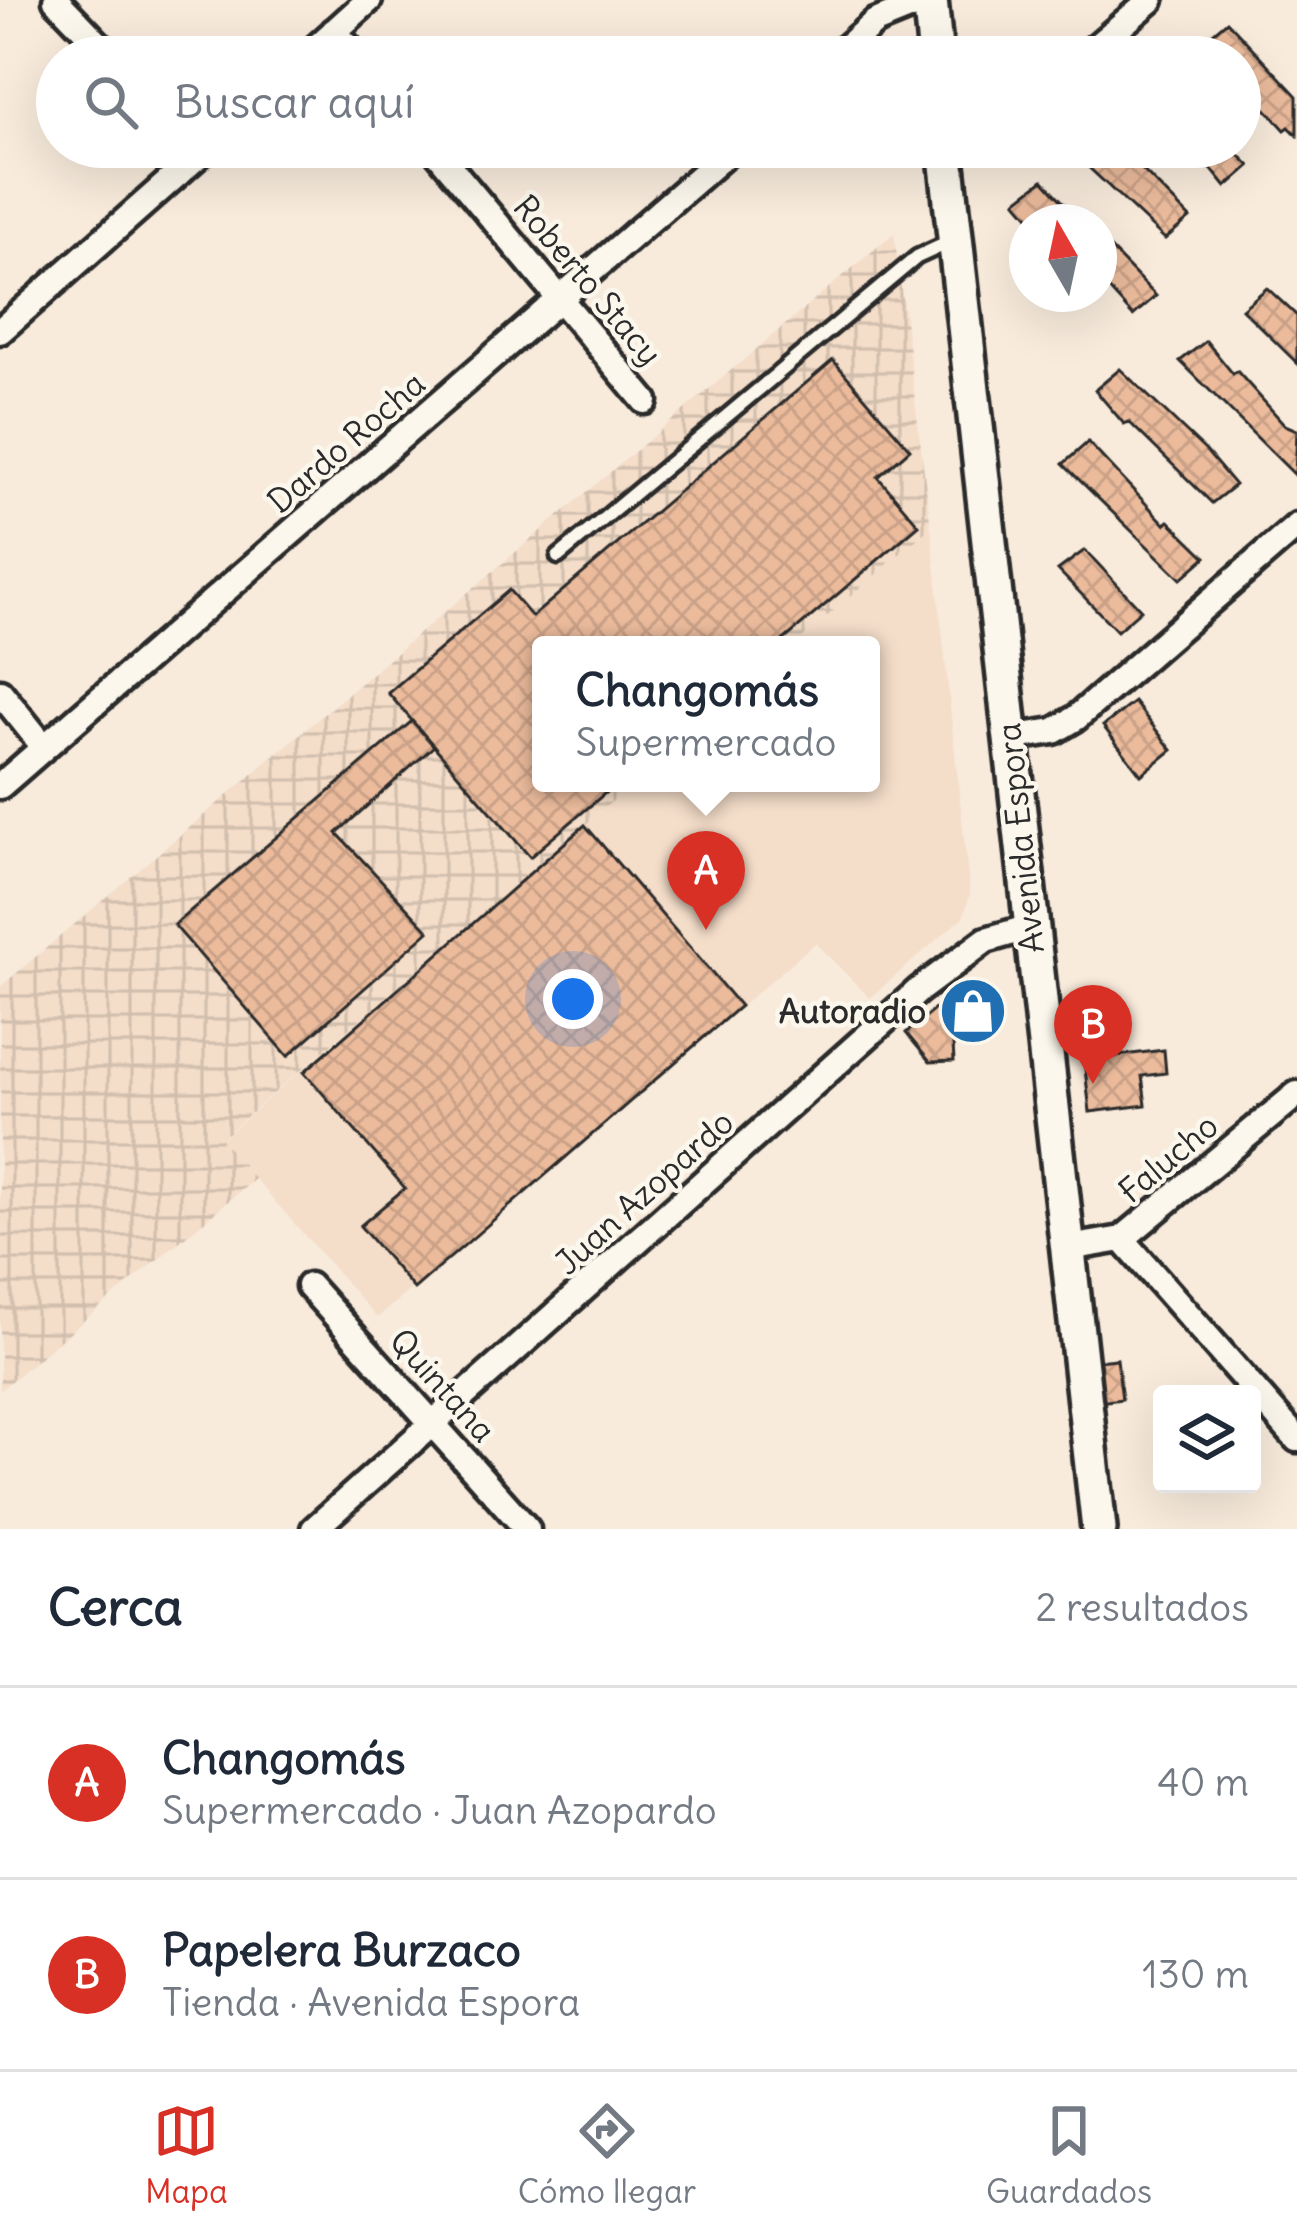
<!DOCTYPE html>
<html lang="es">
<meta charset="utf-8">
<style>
:root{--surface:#fff;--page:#f2f2f3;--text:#1f2937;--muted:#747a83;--line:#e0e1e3;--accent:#d93025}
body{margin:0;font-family:Delius,sans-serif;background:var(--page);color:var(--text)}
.controls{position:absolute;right:36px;bottom:36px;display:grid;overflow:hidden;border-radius:12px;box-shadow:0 12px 48px #0002}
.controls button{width:108px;height:108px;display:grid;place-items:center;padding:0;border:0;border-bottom:3px solid var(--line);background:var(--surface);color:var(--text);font:60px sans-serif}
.compass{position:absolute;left:1009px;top:204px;width:108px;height:108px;border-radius:50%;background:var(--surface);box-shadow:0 12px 48px #0002;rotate:351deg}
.you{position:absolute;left:573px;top:999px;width:42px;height:42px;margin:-30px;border:9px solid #fff;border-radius:50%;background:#1a73e8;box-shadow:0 0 0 18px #1a73e833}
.badge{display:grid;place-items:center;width:78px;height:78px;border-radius:50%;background:var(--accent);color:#fff;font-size:39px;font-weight:700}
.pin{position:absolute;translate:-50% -99px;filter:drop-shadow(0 3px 6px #0008)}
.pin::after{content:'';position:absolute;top:63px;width:42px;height:36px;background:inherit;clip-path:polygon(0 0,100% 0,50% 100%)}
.popup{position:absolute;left:532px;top:636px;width:348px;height:156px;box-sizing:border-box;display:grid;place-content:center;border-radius:12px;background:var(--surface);filter:drop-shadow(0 3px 9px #0005);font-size:39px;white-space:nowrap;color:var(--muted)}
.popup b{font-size:45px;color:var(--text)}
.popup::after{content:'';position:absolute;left:50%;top:100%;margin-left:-24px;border:24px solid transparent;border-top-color:var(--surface)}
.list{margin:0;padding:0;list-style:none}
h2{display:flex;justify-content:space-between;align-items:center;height:156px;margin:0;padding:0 48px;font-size:51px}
h2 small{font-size:39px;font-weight:400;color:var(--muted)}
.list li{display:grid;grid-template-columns:78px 1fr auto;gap:36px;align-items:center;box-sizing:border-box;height:192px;padding:0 48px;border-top:3px solid var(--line)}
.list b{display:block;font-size:45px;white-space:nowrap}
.list p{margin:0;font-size:39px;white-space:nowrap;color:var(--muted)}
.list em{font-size:39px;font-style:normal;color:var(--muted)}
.icon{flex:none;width:66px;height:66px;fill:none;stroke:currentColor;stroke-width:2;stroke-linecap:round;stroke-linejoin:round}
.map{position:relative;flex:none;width:1297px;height:1529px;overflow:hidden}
.search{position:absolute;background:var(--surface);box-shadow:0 12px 48px #0002;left:36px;right:36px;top:36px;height:132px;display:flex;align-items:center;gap:30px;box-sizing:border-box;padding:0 42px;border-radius:66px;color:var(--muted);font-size:45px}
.sheet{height:540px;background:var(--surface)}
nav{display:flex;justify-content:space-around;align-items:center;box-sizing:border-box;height:168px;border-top:3px solid var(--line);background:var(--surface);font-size:33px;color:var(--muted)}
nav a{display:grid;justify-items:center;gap:6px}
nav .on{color:var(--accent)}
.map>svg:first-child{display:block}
.built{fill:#f4ddc9}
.industrial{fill:url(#industrial-grid)}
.building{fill:url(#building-cross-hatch);stroke:#2b2b2b;stroke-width:3}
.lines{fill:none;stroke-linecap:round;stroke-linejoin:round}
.lane-casing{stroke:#2b2b2b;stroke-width:21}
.street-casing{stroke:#2b2b2b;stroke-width:33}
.secondary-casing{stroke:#2b2b2b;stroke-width:42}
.lane{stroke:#fbf7ec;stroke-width:12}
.street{stroke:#fbf7ec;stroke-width:24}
.secondary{stroke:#fbf7ec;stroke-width:33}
.labels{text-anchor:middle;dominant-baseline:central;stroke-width:9;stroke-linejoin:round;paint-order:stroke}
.street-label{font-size:33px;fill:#2b2b2b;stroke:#fbf7ec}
.poi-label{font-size:33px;font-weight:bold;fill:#2b2b2b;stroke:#fbf7ec;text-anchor:end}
</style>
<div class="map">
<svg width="1297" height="1529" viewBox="0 0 1297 1529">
<defs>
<pattern id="industrial-grid" width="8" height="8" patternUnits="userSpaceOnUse" patternTransform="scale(3)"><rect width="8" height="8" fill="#f4ddc9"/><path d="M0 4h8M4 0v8" fill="none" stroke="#d1bead"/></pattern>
<pattern id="building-cross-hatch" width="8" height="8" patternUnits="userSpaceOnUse" patternTransform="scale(3)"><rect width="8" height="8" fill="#ebbb9c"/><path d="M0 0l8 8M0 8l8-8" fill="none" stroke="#caa187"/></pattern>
</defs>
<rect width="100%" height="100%" fill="#f8ebdc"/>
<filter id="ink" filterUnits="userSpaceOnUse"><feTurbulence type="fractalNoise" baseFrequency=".00833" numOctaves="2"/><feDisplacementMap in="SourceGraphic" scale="24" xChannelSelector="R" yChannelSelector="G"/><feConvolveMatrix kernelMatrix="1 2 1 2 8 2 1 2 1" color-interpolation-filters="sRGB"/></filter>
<g filter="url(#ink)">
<path class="built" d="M931 527 970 895 963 917 870 998 815 943 377 1318 221 1140 634 783H871V645H794Z"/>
<path class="industrial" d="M894 233 931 527 794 645H541V783H634L221 1139 255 1179 0 1390V987Z"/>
<path class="building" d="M1227 21 1297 96V135L1289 127 1285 130 1240 80V57H1212L1200 44Z
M1067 147H1120L1190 218 1165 239Z
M1184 147H1231L1250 166 1226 187 1200 155 1194 159Z
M1043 180 1073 213 1086 222H1034L1016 201Z
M1099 237 1156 296 1133 316 1105 285 1099 286Z
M1267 288 1297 316V363L1242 309Z
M1206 341 1233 374 1237 371 1285 425 1297 430 1295 475 1180 361Z
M833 360 910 449 878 477 919 525 778 645H541V783H617L530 857 388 693 509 590 532 617Z
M1120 369 1206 451 1235 485 1212 503 1129 422 1124 424 1095 390Z
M1088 442 1165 524 1169 521 1206 557 1181 579 1063 464Z
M1085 550 1141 610 1117 631 1058 570Z
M1134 702 1172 750 1141 775 1103 726Z
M412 721 434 746 337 833 429 931 288 1056 174 925Z
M585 825 740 1006 414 1289 360 1226 405 1188 304 1072Z
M976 989 979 1027 952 1028 954 1061 930 1062 906 1033 958 990Z
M1164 1050 1166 1073 1142 1076 1146 1105 1090 1112 1084 1060Z
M1117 1359 1122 1399 1091 1403 1086 1362Z"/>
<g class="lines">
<defs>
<path id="lane" d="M558 557 917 257 954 240"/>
<path id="street" d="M56 0 111 57
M334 31 357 57
M306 57 369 0
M835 57 875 22 929 0
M1084 57 1151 0
M433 147 645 401
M0 331 208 147
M0 692 44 747
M1009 738 1054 731 1076 718 1297 526
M0 786 734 147
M1122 1239 1297 1439
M1069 1248 1122 1239 1297 1094
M309 1286 527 1529
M314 1529 919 990 986 940 1030 927"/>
<path id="secondary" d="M930 0 936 57
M945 147 1099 1529"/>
</defs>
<use href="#lane" class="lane-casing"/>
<use href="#street" class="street-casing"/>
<use href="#secondary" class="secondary-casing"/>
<use href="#lane" class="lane"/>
<use href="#street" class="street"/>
<use href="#secondary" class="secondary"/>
</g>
</g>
<defs>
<symbol id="shop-disc" viewBox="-11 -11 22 22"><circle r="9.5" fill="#1f6fb2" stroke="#fbf7ec"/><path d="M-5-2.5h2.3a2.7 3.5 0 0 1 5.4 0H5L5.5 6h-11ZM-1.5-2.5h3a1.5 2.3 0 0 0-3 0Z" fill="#fff"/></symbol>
</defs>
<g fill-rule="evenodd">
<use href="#shop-disc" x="935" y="973" width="76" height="76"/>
</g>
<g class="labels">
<g class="street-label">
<text transform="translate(588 280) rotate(50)">Roberto Stacy</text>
<text transform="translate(346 442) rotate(-41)">Dardo Rocha</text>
<text transform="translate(1020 838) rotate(-96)">Avenida Espora</text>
<text transform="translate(1168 1158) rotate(-40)">Falucho</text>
<text transform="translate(644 1192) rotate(-42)">Juan Azopardo</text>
<text transform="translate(443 1385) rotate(48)">Quintana</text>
</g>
<g class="poi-label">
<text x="926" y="1011">Autoradio</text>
</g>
</g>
</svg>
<div class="controls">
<button><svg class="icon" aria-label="layers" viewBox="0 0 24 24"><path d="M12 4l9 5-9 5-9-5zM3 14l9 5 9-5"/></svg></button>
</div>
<svg class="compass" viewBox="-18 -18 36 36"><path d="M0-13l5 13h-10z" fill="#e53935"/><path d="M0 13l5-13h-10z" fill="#747a83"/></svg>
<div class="you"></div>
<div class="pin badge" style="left:706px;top:930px">A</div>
<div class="popup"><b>Changomás</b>Supermercado</div>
<div class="pin badge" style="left:1093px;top:1084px">B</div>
<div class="search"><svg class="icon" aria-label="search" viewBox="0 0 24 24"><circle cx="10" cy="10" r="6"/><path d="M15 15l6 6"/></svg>Buscar aquí</div>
</div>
<section class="sheet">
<h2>Cerca<small>2 resultados</small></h2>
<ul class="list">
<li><span class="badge">A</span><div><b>Changomás</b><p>Supermercado · Juan Azopardo</p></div><em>40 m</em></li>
<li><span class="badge">B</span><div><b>Papelera Burzaco</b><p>Tienda · Avenida Espora</p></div><em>130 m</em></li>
</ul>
</section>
<nav>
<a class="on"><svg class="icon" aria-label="map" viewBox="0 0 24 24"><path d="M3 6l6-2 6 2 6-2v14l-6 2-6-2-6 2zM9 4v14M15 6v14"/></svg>Mapa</a>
<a><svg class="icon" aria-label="directions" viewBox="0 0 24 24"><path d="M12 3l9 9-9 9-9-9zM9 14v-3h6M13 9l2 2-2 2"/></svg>Cómo llegar</a>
<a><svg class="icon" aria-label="saved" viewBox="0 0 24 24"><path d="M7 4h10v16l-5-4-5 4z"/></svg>Guardados</a>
</nav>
